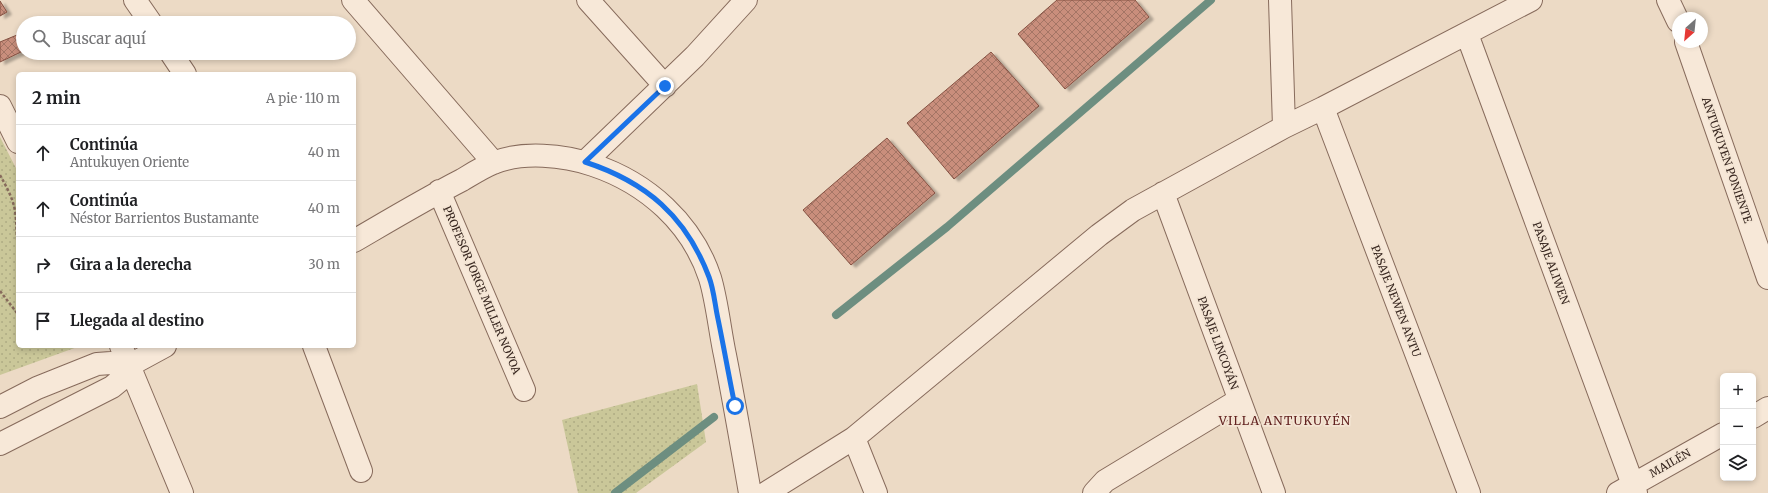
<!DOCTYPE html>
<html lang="es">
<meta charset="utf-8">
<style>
:root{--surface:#fff;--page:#f2f2f2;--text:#202124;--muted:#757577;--line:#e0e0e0}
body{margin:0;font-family:Merriweather,serif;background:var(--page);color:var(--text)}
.controls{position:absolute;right:12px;bottom:12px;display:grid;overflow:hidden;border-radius:6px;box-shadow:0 2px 6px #0003}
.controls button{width:36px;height:36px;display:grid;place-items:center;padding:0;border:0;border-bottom:1px solid var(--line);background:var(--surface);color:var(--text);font:20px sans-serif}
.compass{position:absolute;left:1672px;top:12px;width:36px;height:36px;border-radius:50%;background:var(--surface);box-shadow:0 2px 6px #0003;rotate:207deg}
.stop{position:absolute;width:12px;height:12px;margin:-9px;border:3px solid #1a73e8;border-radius:50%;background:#fff}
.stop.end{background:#1a73e8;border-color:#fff;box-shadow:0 1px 4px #0008}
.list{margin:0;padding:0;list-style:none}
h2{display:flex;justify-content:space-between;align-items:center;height:52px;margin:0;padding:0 16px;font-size:17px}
h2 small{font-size:13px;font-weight:400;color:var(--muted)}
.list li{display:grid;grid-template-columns:26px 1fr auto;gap:12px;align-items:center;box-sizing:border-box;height:56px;padding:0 16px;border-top:1px solid var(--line)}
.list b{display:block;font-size:15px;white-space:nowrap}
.list p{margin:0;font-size:13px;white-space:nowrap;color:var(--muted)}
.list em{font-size:13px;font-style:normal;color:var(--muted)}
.icon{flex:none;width:22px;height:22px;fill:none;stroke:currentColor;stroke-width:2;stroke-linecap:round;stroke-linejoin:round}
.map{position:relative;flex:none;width:1768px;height:493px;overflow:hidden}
.search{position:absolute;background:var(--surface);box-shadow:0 2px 6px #0003;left:16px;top:16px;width:340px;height:44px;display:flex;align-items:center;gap:10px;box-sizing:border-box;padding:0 14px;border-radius:22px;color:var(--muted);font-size:15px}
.panel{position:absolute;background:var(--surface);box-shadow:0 2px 6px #0003;left:16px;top:72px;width:340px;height:276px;border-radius:6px}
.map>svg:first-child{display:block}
.park{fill:url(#park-dots)}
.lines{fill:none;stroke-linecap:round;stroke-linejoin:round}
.stream{stroke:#6d8e80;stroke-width:8}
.building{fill:url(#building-cross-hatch);stroke:#855142;filter:url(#shadow)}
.minor-casing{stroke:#876b5c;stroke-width:24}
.path{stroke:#876b5c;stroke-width:2.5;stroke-dasharray:3 2;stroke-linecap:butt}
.minor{stroke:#f7e8d8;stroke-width:22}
.route{stroke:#1a73e8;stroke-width:5}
.labels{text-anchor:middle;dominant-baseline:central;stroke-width:3.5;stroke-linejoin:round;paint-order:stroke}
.street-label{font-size:11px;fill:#37261f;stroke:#f4e5d4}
.neighbourhood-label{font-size:12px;letter-spacing:1px;fill:#622220;stroke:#f4e5d4}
</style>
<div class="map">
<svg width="1768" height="493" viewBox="0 0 1768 493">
<defs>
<pattern id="park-dots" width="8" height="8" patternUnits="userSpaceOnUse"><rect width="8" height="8" fill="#cac799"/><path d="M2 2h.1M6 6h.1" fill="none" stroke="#aeab83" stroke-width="1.8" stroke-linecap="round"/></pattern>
<pattern id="building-cross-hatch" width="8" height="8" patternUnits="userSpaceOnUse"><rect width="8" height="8" fill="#c98e7c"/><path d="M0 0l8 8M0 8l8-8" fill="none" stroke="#a47465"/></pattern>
<filter id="shadow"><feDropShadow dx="4.5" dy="2.5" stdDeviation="1" flood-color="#0004"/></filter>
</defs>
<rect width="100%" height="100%" fill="#ecdac5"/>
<path class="park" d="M0 137 18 172V346H80L0 375Z
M697 384 706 442 636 493H578L562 420Z"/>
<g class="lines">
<path class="stream" d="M836 315 947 227 1211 0
M615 493 714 417"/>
</g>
<path class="building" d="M1057 0H1135L1149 17 1065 89 1018 34Z
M0 1 7 12 0 16Z
M17 35 23 51 0 62V42Z
M991 52 1039 106 954 179 907 123Z
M887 138 935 193 851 265 803 210Z"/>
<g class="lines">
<defs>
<path id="minor" d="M135 0 151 23
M353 0 494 163
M588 0 665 86
M1280 0 1284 127
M1668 0 1678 21
M1467 34 1636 493
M1686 42 1768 278
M171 53 185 74
M0 106 18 142
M1323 108 1469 493
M585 162 695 56 746 0
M439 191 524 390
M1163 193 1274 493
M354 241C390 220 425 199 462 180 472 174 483 167 493 163 522 151 564 155 593 165 647 183 692 223 710 278 717 301 720 332 725 355 734 401 742 447 750 493
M121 346 182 493
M314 346 361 471
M0 407 37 388 97 364 111 363 130 365
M1753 417 1768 408
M854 438 876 493
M0 444 112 387 123 378 130 365 165 346
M766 493 854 438 1099 235 1133 210 1284 127 1323 108 1531 0
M1094 493 1105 481 1239 400
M1618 493 1723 434"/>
</defs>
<use href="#minor" class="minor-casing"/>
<path class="path" d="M0 175C6 186 13 198 15 211 17 223 16 235 18 246
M0 291 17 313
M18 305V320"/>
<use href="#minor" class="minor"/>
</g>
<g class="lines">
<path class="route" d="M665 86 585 162C646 182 686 216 709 277 714 290 715 306 718 319 724 348 729 377 735 406"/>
</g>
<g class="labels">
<g class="street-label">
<text transform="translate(1727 160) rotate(71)">ANTUKUYEN PONIENTE</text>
<text transform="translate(1551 263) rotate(70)">PASAJE ALIWEN</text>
<text transform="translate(482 290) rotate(67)">PROFESOR JORGE MILLER NOVOA</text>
<text transform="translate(1396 301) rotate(69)">PASAJE NEWEN ANTU</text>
<text transform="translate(1218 343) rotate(70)">PASAJE LINCOYÁN</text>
<text transform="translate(1670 463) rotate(-30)">MAILÉN</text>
</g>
<g class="neighbourhood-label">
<text x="1285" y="420">VILLA ANTUKUYÉN</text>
</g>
</g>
</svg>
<div class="controls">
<button>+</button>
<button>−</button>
<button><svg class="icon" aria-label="layers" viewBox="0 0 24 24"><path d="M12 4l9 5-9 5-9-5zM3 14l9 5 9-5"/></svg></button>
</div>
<svg class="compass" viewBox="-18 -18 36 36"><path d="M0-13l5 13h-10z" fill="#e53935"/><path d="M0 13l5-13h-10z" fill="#757577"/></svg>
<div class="stop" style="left:735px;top:406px"></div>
<div class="stop end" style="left:665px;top:86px"></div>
<div class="search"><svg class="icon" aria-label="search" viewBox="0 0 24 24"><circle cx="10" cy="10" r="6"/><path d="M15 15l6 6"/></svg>Buscar aquí</div>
<section class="panel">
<h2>2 min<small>A pie · 110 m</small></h2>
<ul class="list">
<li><svg class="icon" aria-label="ahead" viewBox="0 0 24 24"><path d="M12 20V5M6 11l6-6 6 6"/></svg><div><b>Continúa</b><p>Antukuyen Oriente</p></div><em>40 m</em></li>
<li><svg class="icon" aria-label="ahead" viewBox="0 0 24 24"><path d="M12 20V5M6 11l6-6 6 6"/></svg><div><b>Continúa</b><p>Néstor Barrientos Bustamante</p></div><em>40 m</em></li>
<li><svg class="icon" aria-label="right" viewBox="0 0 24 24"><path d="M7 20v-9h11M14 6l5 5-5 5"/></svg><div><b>Gira a la derecha</b></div><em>30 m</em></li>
<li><svg class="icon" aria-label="arrive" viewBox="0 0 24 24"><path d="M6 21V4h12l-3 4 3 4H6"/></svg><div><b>Llegada al destino</b></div></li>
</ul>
</section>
</div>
